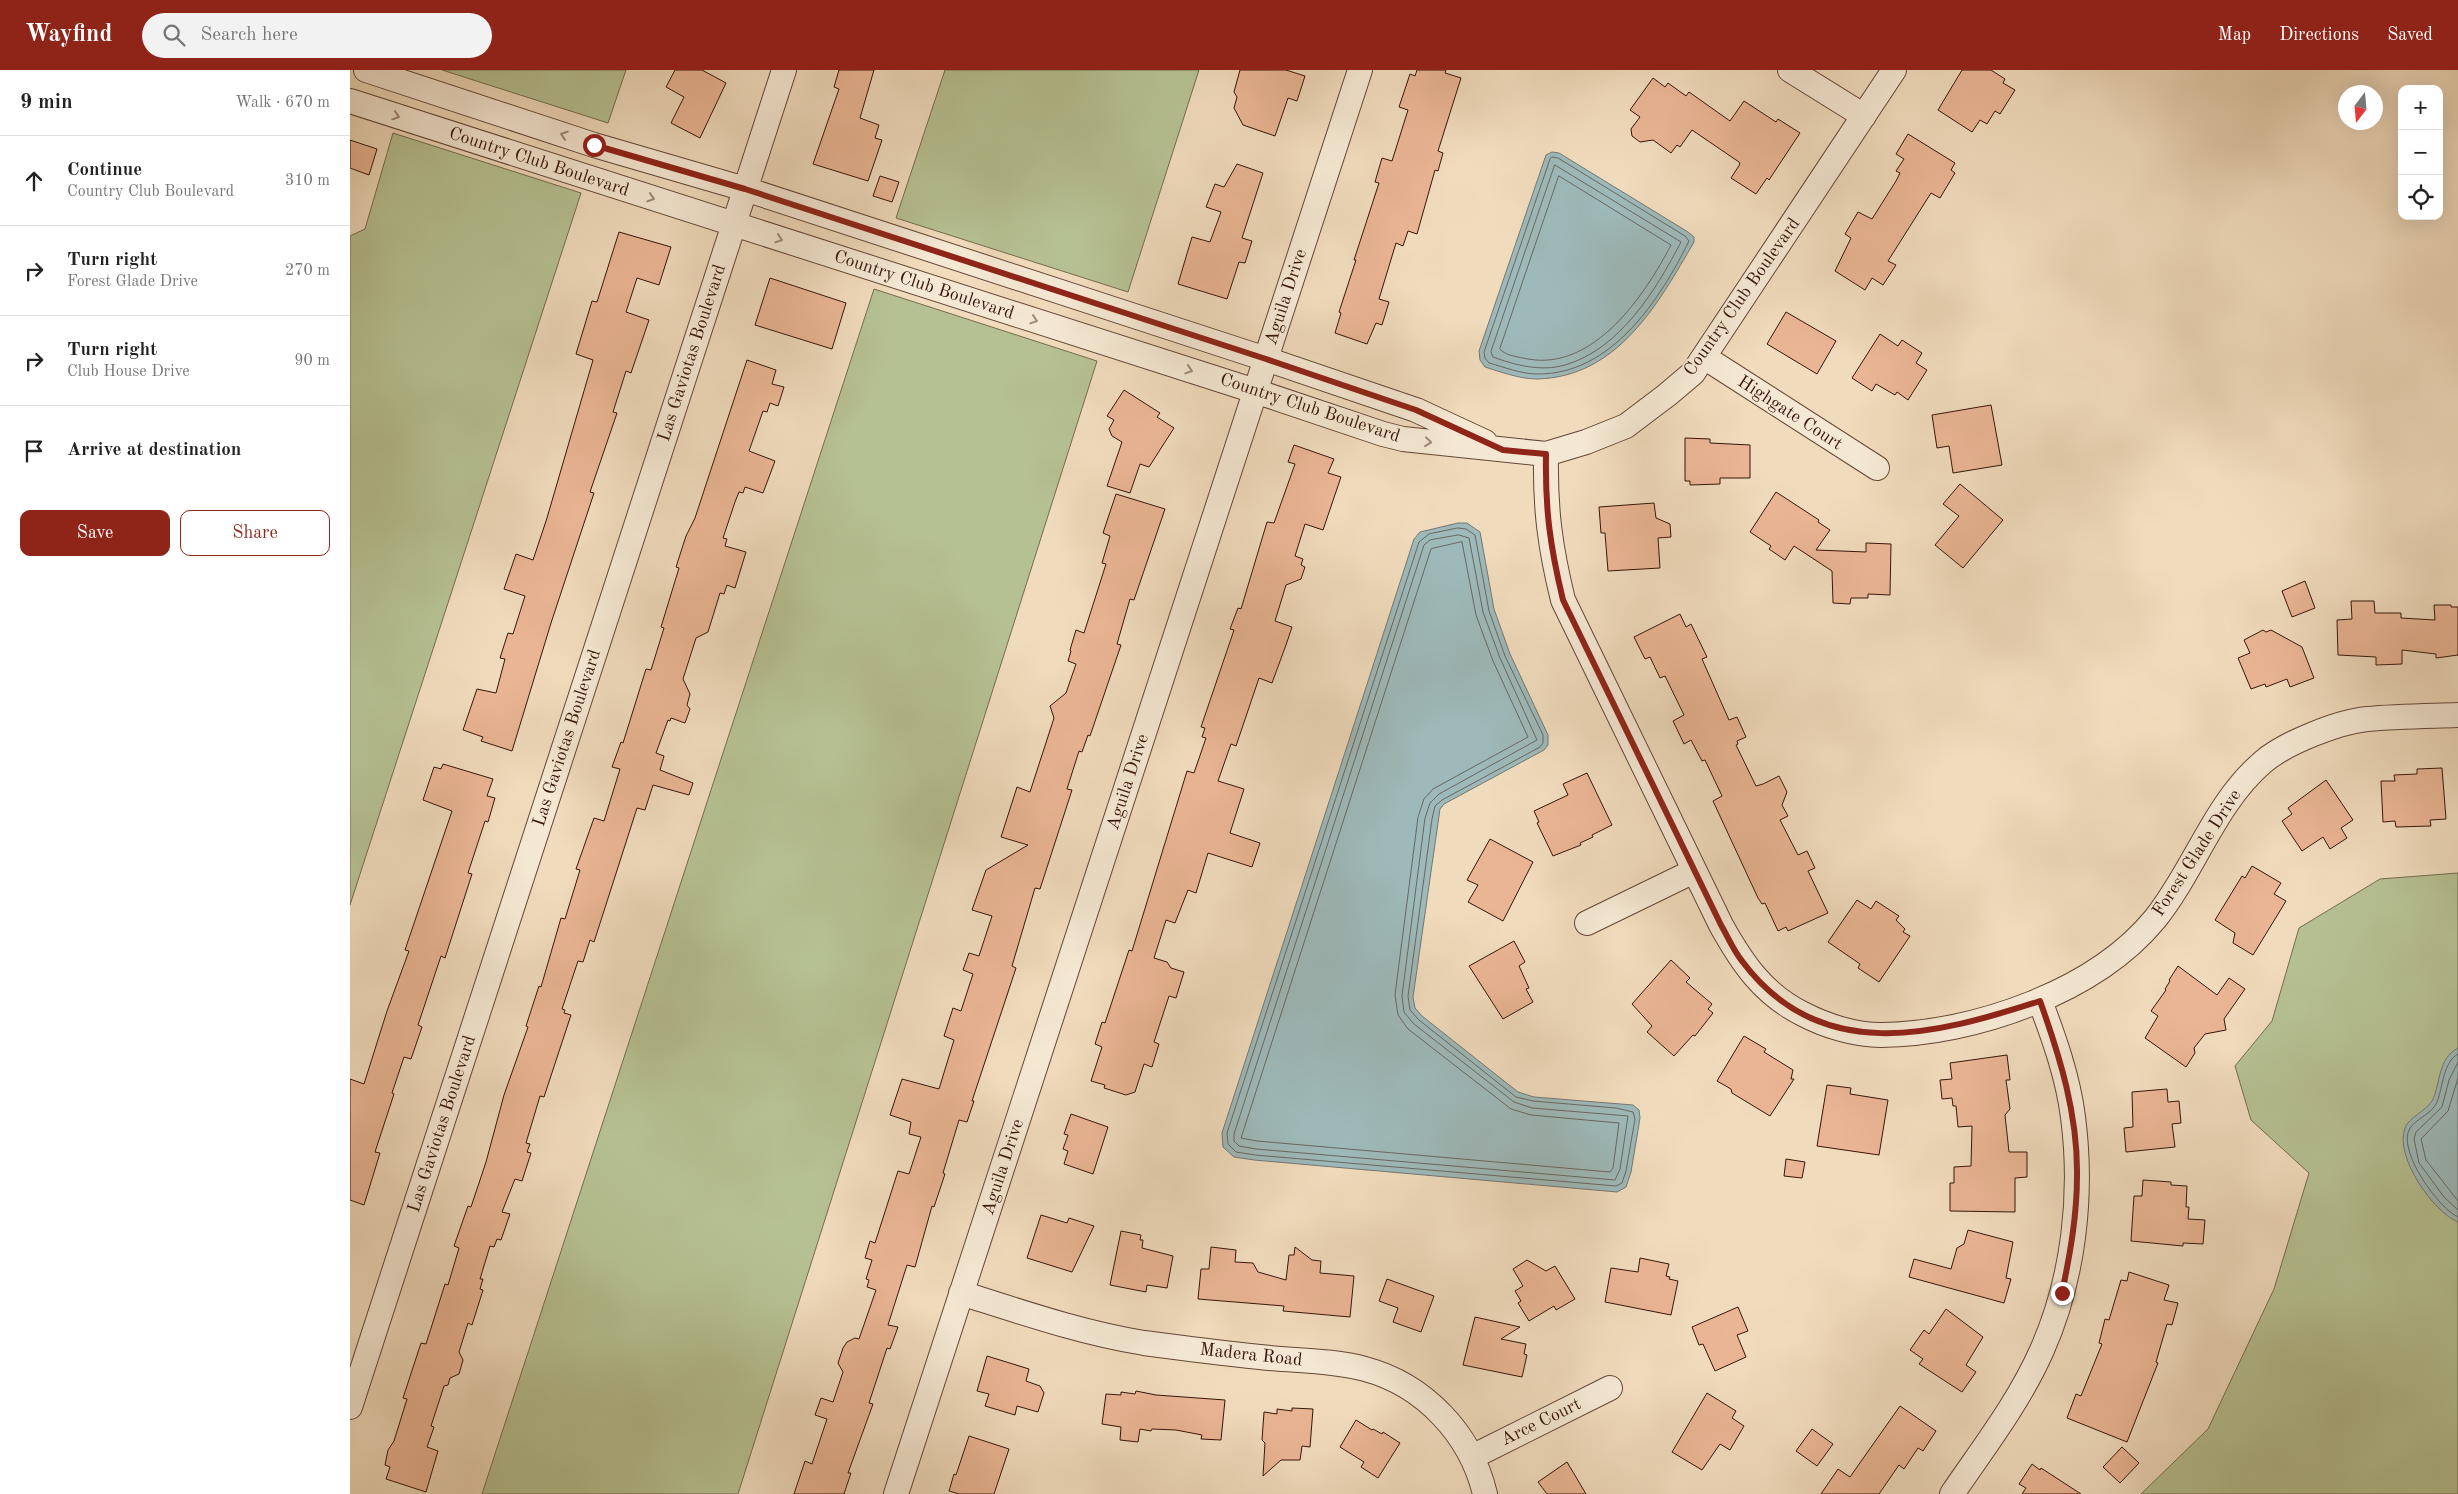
<!DOCTYPE html>
<meta charset="utf-8">
<style>
:root{--surface:#fff;--page:#f2f2f2;--text:#222;--muted:#767676;--line:#e0e0e0;--accent:#8f2418}
body{margin:0;font-family:"Old Standard TT",serif;background:var(--page);color:var(--text)}
.controls{position:absolute;right:15px;top:15px;display:grid;overflow:hidden;border-radius:10px;box-shadow:0 5px 20px #0002}
.controls button{width:45px;height:45px;display:grid;place-items:center;padding:0;border:0;border-bottom:1px solid var(--line);background:var(--surface);color:var(--text);font:25px sans-serif}
.compass{position:absolute;left:1988px;top:15px;width:45px;height:45px;border-radius:50%;background:var(--surface);box-shadow:0 5px 20px #0002;rotate:196deg}
.stop{position:absolute;width:15px;height:15px;margin:-11px;border:4px solid #8f2418;border-radius:50%;background:#fff}
.stop.end{background:#8f2418;border-color:#fff;box-shadow:0 1px 5px #0008}
.list{margin:0;padding:0;list-style:none}
h2{display:flex;justify-content:space-between;align-items:center;height:65px;margin:0;padding:0 20px;font-size:21px}
h2 small{font-size:16px;font-weight:400;color:var(--muted)}
.list li{display:grid;grid-template-columns:32px 1fr auto;gap:15px;align-items:center;box-sizing:border-box;height:90px;padding:0 20px;border-top:1px solid var(--line)}
.list b{display:block;font-size:19px;white-space:nowrap}
.list p{margin:0;font-size:16px;white-space:nowrap;color:var(--muted)}
.list em{font-size:16px;font-style:normal;color:var(--muted)}
.actions{display:flex;gap:10px;padding:15px 20px}
.actions a{flex:1;padding:11px 0;border:1px solid var(--accent);border-radius:10px;text-align:center;font-size:18px;color:var(--accent)}
.actions .main{background:var(--accent);color:#fff}
.icon{flex:none;width:28px;height:28px;fill:none;stroke:currentColor;stroke-width:2;stroke-linecap:round;stroke-linejoin:round}
.map{position:relative;flex:none;width:2108px;height:1424px;overflow:hidden}
header{display:flex;align-items:center;gap:30px;box-sizing:border-box;height:70px;padding:0 25px;background:var(--accent);color:#fff}
header strong{font-size:24px}
nav{display:flex;gap:28px;margin-inline-start:auto;font-size:18px}
.search{width:350px;height:45px;background:var(--page);display:flex;align-items:center;gap:12px;box-sizing:border-box;padding:0 18px;border-radius:28px;color:var(--muted);font-size:19px}
main{display:flex}
aside{flex:1;background:var(--surface)}
.map>svg:first-child{display:block}
.green{fill:#b6c193;stroke:#766b4e}
.water{fill:#9db9b9;stroke:#747773}
.lines{fill:none;stroke-linecap:round;stroke-linejoin:round}
.shore{stroke:#6a6761;stroke-width:1}
.building{fill:#eab595;stroke:#361509}
.minor-casing{stroke:#644636;stroke-width:26}
.minor{stroke:#f5e8d3;stroke-width:24}
.oneway{stroke:#9f8978}
.route{stroke:#8f2418;stroke-width:6}
.labels{text-anchor:middle;dominant-baseline:central;stroke-width:4;stroke-linejoin:round;paint-order:stroke}
.street-label{font-size:18px;fill:#361509;stroke:#f5e8d3}
</style>
<header>
<strong>Wayfind</strong>
<div class="search"><svg class="icon" aria-label="search" viewBox="0 0 24 24"><circle cx="10" cy="10" r="6"/><path d="M15 15l6 6"/></svg>Search here</div>
<nav><a>Map</a><a>Directions</a><a>Saved</a></nav>
</header>
<main>
<aside>
<h2>9 min<small>Walk · 670 m</small></h2>
<ul class="list">
<li><svg class="icon" aria-label="ahead" viewBox="0 0 24 24"><path d="M12 20V5M6 11l6-6 6 6"/></svg><div><b>Continue</b><p>Country Club Boulevard</p></div><em>310 m</em></li>
<li><svg class="icon" aria-label="right" viewBox="0 0 24 24"><path d="M7 20v-9h11M14 6l5 5-5 5"/></svg><div><b>Turn right</b><p>Forest Glade Drive</p></div><em>270 m</em></li>
<li><svg class="icon" aria-label="right" viewBox="0 0 24 24"><path d="M7 20v-9h11M14 6l5 5-5 5"/></svg><div><b>Turn right</b><p>Club House Drive</p></div><em>90 m</em></li>
<li><svg class="icon" aria-label="arrive" viewBox="0 0 24 24"><path d="M6 21V4h12l-3 4 3 4H6"/></svg><div><b>Arrive at destination</b></div></li>
</ul>
<div class="actions"><a class="main">Save</a><a>Share</a></div>
</aside>
<div class="map">
<svg width="2108" height="1424" viewBox="0 0 2108 1424">
<rect width="100%" height="100%" fill="#f0dbbc"/>
<filter id="stains"><feTurbulence type="fractalNoise" baseFrequency=".004" numOctaves="4"/><feColorMatrix values="0 0 0 0 .2 0 0 0 0 .09 0 0 0 0 .02 0 0 0 .5 -.17"/></filter>
<radialGradient id="worn" r=".72"><stop offset=".6" stop-color="#630" stop-opacity="0"/><stop offset="1" stop-color="#630" stop-opacity=".3"/></radialGradient>
<path class="green" d="M92 0H276L258 53Z
M595 0H849L778 222 546 148Z
M43 63 231 123 0 835V166L15 159Z
M524 219 747 291 388 1424H132Z
M2108 803V1424H1791L1858 1359 1924 1219 1959 1103 1901 1050 1885 996 1922 951 1949 858 2030 809Z"/>
<path class="water" d="M1202 82 1209 83 1338 162 1344 167V172C1308 234 1268 307 1187 309 1170 309 1151 302 1135 297L1130 290 1129 281 1196 85Z
M1108 453H1117L1130 462 1144 539 1160 584 1198 665V675L1194 680 1094 734 1090 739 1063 927 1065 938 1072 946 1168 1022 1184 1027 1283 1035 1289 1040 1290 1048 1281 1102 1276 1117 1267 1122 904 1090 884 1087 873 1077 872 1063 1064 469 1070 462Z
M2108 978V1152C2083 1142 2044 1086 2055 1058 2059 1047 2075 1042 2082 1031 2091 1014 2087 989 2108 978Z"/>
<g class="lines">
<path class="shore" d="M1202 87 1208 88 1335 166 1339 171C1310 230 1261 305 1187 304 1171 304 1154 297 1139 293L1135 288 1134 282 1200 89Z
M1205 95 1331 172C1306 220 1270 279 1215 295 1191 302 1165 295 1143 287L1141 282Z
M1209 106 1321 175C1295 225 1244 301 1178 289 1169 287 1155 286 1150 279Z
M1108 458 1116 459 1125 465 1139 541 1155 586 1193 665V673L1190 677 1092 730 1085 736 1082 749 1058 926 1060 940 1069 950 1166 1027 1183 1031 1266 1038 1283 1042 1285 1049 1276 1101 1272 1113 1266 1116 905 1085 886 1082 878 1074 877 1063 1069 472 1079 464Z
M1109 465 1119 468 1133 542 1150 588 1187 670 1089 724 1080 733 1075 748 1052 926 1054 942 1064 954 1164 1032 1182 1038 1278 1046 1270 1099 1265 1110 906 1079 889 1076 884 1071V1064L1074 475 1080 470Z
M1112 472 1126 545 1143 591 1178 667 1083 719 1074 729 1068 747 1045 925 1048 945 1058 959 1161 1039 1181 1045 1269 1053 1263 1098 1260 1102 907 1071 891 1068 1081 479Z
M2108 984C2093 992 2093 1017 2087 1032 2082 1044 2067 1048 2060 1058 2046 1080 2089 1139 2108 1147
M2108 992 2099 1010 2092 1037 2066 1062 2064 1069 2069 1093 2094 1127 2108 1140
M2108 1008 2098 1041 2071 1069 2076 1090 2108 1131"/>
</g>
<path class="building" d="M325 0H352L376 13 350 68 321 53 334 27 316 17Z
M489 0H524L510 48 529 55 525 68 532 70 518 111 463 94 489 19 484 17Z
M890 0H936L955 6 947 31 938 28 925 66 893 55 884 38 887 27 884 22Z
M1067 0H1096L1095 3 1111 8 1088 81 1093 83 1088 101 1085 100 1067 164 1058 161 1053 176 1046 173 1029 229 1039 232 1032 255 1026 253 1017 274 985 263 991 243 989 242 1006 190H1004L1029 113 1025 112 1032 88 1042 91 1058 40 1049 37 1060 4 1065 6Z
M1612 0H1641L1655 9 1653 13 1665 20 1650 44 1645 41 1637 54 1630 50 1622 62 1588 40Z
M1303 8 1315 17 1318 13 1336 26 1339 22 1380 51 1394 31 1426 52 1428 49 1450 63 1419 110 1417 108 1406 124 1381 108 1390 94 1389 92 1342 60 1330 77 1327 75 1321 83 1303 70 1290 72 1282 66 1281 59 1290 47 1280 40Z
M1558 64 1605 93 1601 100 1605 103 1590 128 1581 123 1538 191 1546 195 1533 215 1522 208 1515 220 1485 201 1501 168 1495 164 1508 142 1522 149 1546 111 1550 103 1546 101 1554 89 1546 84Z
M0 70 27 79 19 105 0 98Z
M887 94 913 103 892 168 902 171 895 193 889 192 877 229 828 214 842 167 860 172 871 142 856 137 865 114 874 117Z
M530 106 549 112 542 132 523 126Z
M269 162 321 177 309 215 287 208 276 242 299 250 281 303 276 301 263 342 267 343 240 422 244 423 201 553 162 681 131 671 133 667 113 660 127 619 146 623 155 589 150 588 158 563 163 564 175 526 154 519 166 484 183 490 197 448 243 290 226 284 242 231 247 232Z
M420 208 496 233 482 279 405 255Z
M1436 242 1486 271 1467 304 1417 274Z
M1530 264 1548 276 1552 270 1572 283 1566 293 1577 300 1558 330 1547 322 1545 325 1526 314 1522 321 1502 308Z
M397 290 426 300 422 314 434 317 428 336 420 333 417 342 413 341 399 381 425 391 413 423 395 417 393 423 389 422 385 432 373 468 377 469 375 476 396 482 385 518 377 515 374 524 370 523 358 562 346 568 333 609 340 624 337 635 340 639 335 653 321 648 320 651 318 650 306 683 314 686 310 700 343 713 339 725 303 715 295 740 287 738 244 872 240 870 233 892 228 891 212 939 215 940 214 943 221 945 194 1027 190 1026 176 1073 180 1074 177 1082 181 1083 172 1111 165 1109 152 1142 160 1144 151 1170 147 1169 144 1177 140 1176 130 1209H133L130 1219 133 1220 122 1255 118 1253 109 1282 113 1290 109 1304 100 1308 98 1315 94 1316 81 1356 84 1357 77 1377 88 1381 76 1422 36 1409 40 1397 35 1395 38 1380 44 1371 57 1329 53 1328 71 1273 76 1274 95 1214 98 1215 109 1178 104 1176 118 1136 121 1137 136 1092 154 1025 178 957 176 956 189 916 191 917 211 848 215 849 230 800 226 799 244 748 254 751 270 699 262 697 271 672 273 673 296 599 301 600 314 558 311 557 329 498 326 497 336 466 345 448Z
M774 320 810 343 807 347 824 358 799 397 790 394 780 423 757 416 772 372 762 366 759 359 764 350 757 346Z
M1641 335 1652 395 1603 403 1599 376 1587 378 1582 345Z
M1335 368 1360 369V373L1400 375V408H1370V414L1340 415V411H1335Z
M944 375 984 389 978 403 991 407 973 460 955 454 945 486 953 489 951 495 955 497 951 509 936 515 925 551 942 557 936 575 922 613 909 608 886 676 881 674 868 711 894 719 880 763 910 773 902 797 858 783 846 823 838 820 825 853 816 850 804 888 817 892 821 898 834 902 826 928 819 926 804 972 809 974 802 997 794 994 785 1022 776 1025 754 1018 755 1015 741 1011 752 977 745 974 752 952 755 953 779 880 782 881 837 701 844 703 856 668 852 667 855 658 851 657 884 560 880 559 888 538 891 539 917 452 924 453 945 394 938 392Z
M1610 414 1653 450 1613 498 1585 475 1609 446 1593 434Z
M1426 422 1469 450 1468 452 1480 460 1466 480 1516 482V473L1541 474 1540 525 1518 524V528H1501L1500 534 1483 533 1482 501 1444 476 1435 490 1419 479 1421 476 1400 462Z
M766 424 815 439 784 530 780 529 767 574 771 575 740 666 738 665 732 682 729 681 717 719 722 720 690 819 685 818 662 896 666 898 622 1031H624L617 1052 609 1050 593 1103 595 1104 584 1137 582 1136 565 1197 557 1195 538 1255 548 1257 540 1279 537 1278 519 1333 523 1334 498 1403H501L494 1424H444L455 1391 462 1394 477 1349 465 1345 471 1328 483 1332 493 1302 488 1293 493 1278 497 1272 505 1268 509 1269 526 1220 517 1217 519 1210 516 1209 522 1190 515 1188 520 1171 525 1173 548 1101 559 1104 571 1067 559 1064 561 1052 540 1045 552 1009 589 1019 604 970 594 966 603 938 611 941 623 904 613 900 619 883 629 886 642 846 622 840 636 800 678 775 651 767 667 717 680 722 704 648 700 636 716 623 726 594 718 591 721 581 720 580 726 560 734 563 756 494 752 493 760 466 753 463Z
M1304 433 1306 448 1320 454 1321 467 1308 468 1310 498 1258 501 1255 463H1251L1249 437Z
M1955 511 1965 538 1942 547 1932 521Z
M2001 531H2024L2025 543H2051V548L2085 550 2084 535H2101V537H2108V585L2086 588V584L2052 580V594L2026 595V587L1988 585 1987 550 2002 549Z
M1330 544 1336 557 1341 554 1357 587 1352 589 1379 650 1387 647 1396 667 1387 671 1388 674 1386 675 1405 714 1406 716 1413 714 1429 706 1437 722 1432 735 1438 746 1430 750 1448 785 1457 781 1465 798 1458 801 1478 843 1438 861 1436 857 1428 861 1415 833 1412 834 1408 828 1363 731 1372 726 1355 690 1352 691 1341 670 1334 674 1323 651 1334 645 1315 606 1310 608 1300 587 1295 589 1284 567Z
M1913 560 1916 562 1921 560 1952 577 1964 608 1940 617 1937 609 1916 617 1915 614 1901 619 1888 588 1900 583 1894 570Z
M93 694 143 709 137 726 145 728 138 752 135 751 118 803 122 804 95 888 91 886 68 955 72 957 61 989 54 987 42 1023 44 1024 25 1082 30 1083 14 1135 0 1130V1009L14 1014 37 941 59 881 55 880 102 741 73 730 84 697 91 699Z
M2092 698 2096 749 2080 750 2081 756 2046 757 2045 751 2033 752 2031 711H2045L2044 705 2067 704V699Z
M1237 703 1262 755 1242 765 1243 767 1230 773 1231 775 1203 786 1187 753 1189 752 1184 741 1218 725 1213 714Z
M1976 710 2003 750 1991 758 1997 768 1980 779 1973 767 1952 781 1932 751 1942 744 1938 738Z
M1140 769 1183 792 1153 851 1118 832 1128 815 1117 810Z
M1902 796 1931 813 1924 824 1936 831 1903 885 1883 873 1885 863 1865 850 1892 806 1895 808Z
M1507 830 1521 839 1526 831 1549 846 1546 850 1555 859 1553 862 1560 866 1529 912 1508 898 1510 894 1478 872Z
M1164 871 1175 892 1169 896 1179 918 1176 919 1183 932 1153 949 1119 896Z
M1321 890 1340 908 1336 912 1362 934 1358 939 1363 943 1345 966 1343 965 1324 986 1297 962 1302 956 1282 934Z
M1828 896 1867 925 1879 908 1895 919 1874 949 1876 960 1855 964 1844 978 1845 983 1836 997 1795 968 1808 946 1801 941 1816 920 1815 919 1820 911 1819 910Z
M1394 966 1416 979 1414 982 1443 1000 1441 1009H1444L1420 1046 1382 1023 1381 1019 1367 1011Z
M1657 985 1660 1010H1656L1660 1039 1655 1045 1659 1082H1677V1107L1665 1108V1142L1600 1141V1113H1604V1097L1621 1096 1622 1056 1608 1057 1606 1036H1603L1602 1028 1592 1029 1590 1010 1602 1009 1600 993Z
M1477 1015 1501 1018 1500 1024 1538 1030 1529 1085 1467 1076Z
M1817 1019 1818 1032 1829 1031 1831 1053 1822 1054 1825 1077 1776 1082 1774 1058 1783 1057 1782 1022Z
M721 1044 758 1057 743 1104 714 1094 718 1081 713 1079 718 1065 714 1064Z
M1436 1089 1455 1092 1452 1108 1434 1106Z
M1793 1110 1821 1112V1115L1837 1116 1836 1137H1839L1838 1149 1855 1150 1853 1174 1833 1173V1176L1781 1171 1784 1126H1792Z
M691 1145 717 1153 719 1148 744 1156 722 1202 677 1188Z
M1618 1160 1663 1172 1656 1208 1661 1209 1654 1233 1559 1207 1564 1189 1601 1199 1607 1178 1614 1174Z
M771 1161 791 1165 790 1170H793L792 1178 823 1186 817 1218 797 1215 796 1222 760 1215Z
M861 1177 886 1180 885 1192 903 1193 908 1202 936 1210 939 1185H944L945 1177 962 1190 971 1191 970 1203 1004 1206 1000 1247 933 1241 934 1236 848 1229 851 1199H859Z
M1290 1188 1319 1194 1316 1206 1320 1207 1319 1209 1328 1211 1321 1245 1255 1232 1261 1198 1288 1202Z
M1177 1190 1196 1201 1205 1196 1225 1229 1206 1240 1204 1236 1179 1251 1168 1233 1171 1231 1165 1221 1173 1216 1163 1199Z
M1779 1202 1819 1215 1814 1230 1828 1233 1822 1255 1817 1254 1806 1292 1808 1293 1777 1372 1717 1348 1726 1324 1731 1326 1752 1274 1749 1273 1755 1249 1759 1250 1771 1210 1777 1211Z
M1037 1209 1084 1226 1071 1262 1043 1252 1048 1238 1029 1231Z
M1388 1237 1398 1261 1387 1265 1396 1287 1365 1301 1353 1274 1349 1275 1342 1257Z
M1596 1239 1633 1267 1616 1295 1626 1302 1612 1322 1569 1294 1573 1289 1560 1280 1574 1260 1579 1264Z
M1125 1247 1170 1257 1151 1269 1176 1274 1174 1284 1177 1285 1172 1307 1113 1295Z
M637 1286 679 1299 676 1311 690 1316 694 1323 688 1342 667 1336 665 1345 635 1336 639 1324 627 1321Z
M786 1321 806 1325 875 1330 871 1370 851 1369 852 1365 826 1360 802 1359 801 1361 790 1359 788 1372 770 1370 771 1357 752 1354 756 1324 771 1325V1322L785 1324Z
M1357 1323 1386 1341 1382 1348 1394 1356 1380 1380 1370 1374 1352 1400 1322 1382Z
M1550 1336 1586 1361 1573 1381 1568 1378 1554 1399 1549 1395 1529 1424H1471L1488 1399 1500 1407Z
M942 1338 963 1339 960 1377 952 1376 950 1390H931L913 1406 915 1373 912 1370 914 1342 927 1344V1339L942 1341Z
M1006 1350 1022 1360 1023 1359 1032 1364 1033 1362 1050 1373 1028 1408 1011 1397 1014 1392 990 1377Z
M1462 1359 1483 1374 1467 1396 1446 1381Z
M619 1366 659 1379 644 1424H609L599 1421 604 1404 606 1405Z
M1772 1377 1789 1393 1770 1413 1753 1397Z
M1217 1392 1236 1424H1197L1188 1412Z
M1682 1394 1690 1400 1691 1398 1731 1424H1672L1676 1418 1669 1414Z"/>
<g class="lines">
<defs>
<path id="minor" d="M16 0 244 75 395 119 916 289 1066 340 1135 372
M1440 0 1514 46
M0 31 905 321 1033 364 1053 369 1196 384 1236 372 1276 356 1317 325 1343 303 1544 0
M1354 287 1527 398
M1196 384C1195 439 1200 477 1213 530L1371 855C1392 893 1413 924 1453 944 1476 956 1505 965 1531 965 1624 964 1745 922 1805 849 1845 799 1864 734 1913 692 1935 673 1988 652 2017 649 2047 646 2078 646 2108 645
M1237 853 1344 801
M611 1223C671 1242 732 1263 794 1273 832 1278 872 1283 910 1287 945 1291 981 1290 1015 1299 1075 1315 1121 1365 1135 1424
M0 1337 434 0
M1122 1387 1260 1318
M546 1424 1010 0
M1602 1424C1634 1377 1669 1332 1692 1280 1724 1208 1733 1124 1723 1047 1718 1007 1704 968 1690 931"/>
</defs>
<use href="#minor" class="minor-casing"/>
<use href="#minor" class="minor"/>
</g>
<defs><path id="oneway-chevron" d="M-2-3.5L2.5 0L-2 3.5" fill="none" stroke-width="1.6" stroke-linecap="round" stroke-linejoin="round" transform="scale(1.25)"/></defs>
<g class="oneway">
<use href="#oneway-chevron" transform="translate(46 46) rotate(18)"/>
<use href="#oneway-chevron" transform="translate(214 65) rotate(-162)"/>
<use href="#oneway-chevron" transform="translate(301 128) rotate(18)"/>
<use href="#oneway-chevron" transform="translate(429 169) rotate(18)"/>
<use href="#oneway-chevron" transform="translate(684 250) rotate(18)"/>
<use href="#oneway-chevron" transform="translate(839 300) rotate(18)"/>
<use href="#oneway-chevron" transform="translate(1078 372) rotate(6)"/>
</g>
<g class="lines">
<path class="route" d="M244 75 395 119 916 289 1066 340 1153 380 1196 384C1195 439 1200 476 1213 530L1371 855C1378 867 1383 880 1392 891 1470 996 1585 965 1690 931 1710 987 1728 1045 1727 1106 1727 1146 1720 1184 1712 1223"/>
</g>
<g class="labels">
<g class="street-label">
<text transform="translate(189 92) rotate(18)">Country Club Boulevard</text>
<text transform="translate(574 215) rotate(18)">Country Club Boulevard</text>
<text transform="translate(936 227) rotate(-72)">Aguila Drive</text>
<text transform="translate(1392 227) rotate(-55)">Country Club Boulevard</text>
<text transform="translate(342 283) rotate(-72)">Las Gaviotas Boulevard</text>
<text transform="translate(960 338) rotate(18)">Country Club Boulevard</text>
<text transform="translate(1440 343) rotate(33)">Highgate Court</text>
<text transform="translate(217 668) rotate(-72)">Las Gaviotas Boulevard</text>
<text transform="translate(778 712) rotate(-72)">Aguila Drive</text>
<text transform="translate(1847 783) rotate(-57)">Forest Glade Drive</text>
<text transform="translate(92 1054) rotate(-72)">Las Gaviotas Boulevard</text>
<text transform="translate(653 1097) rotate(-72)">Aguila Drive</text>
<text transform="translate(901 1285) rotate(6)">Madera Road</text>
<text transform="translate(1191 1352) rotate(-26)">Arce Court</text>
</g>
</g>
<rect width="100%" height="100%" filter="url(#stains)"/>
<rect width="100%" height="100%" fill="url(#worn)"/>
</svg>
<div class="controls">
<button>+</button>
<button>−</button>
<button><svg class="icon" aria-label="locate" viewBox="0 0 24 24"><circle cx="12" cy="12" r="6"/><path d="M12 2v4M12 18v4M2 12h4M18 12h4"/></svg></button>
</div>
<svg class="compass" viewBox="-18 -18 36 36"><path d="M0-13l5 13h-10z" fill="#e53935"/><path d="M0 13l5-13h-10z" fill="#767676"/></svg>
<div class="stop" style="left:244px;top:75px"></div>
<div class="stop end" style="left:1712px;top:1223px"></div>
</div>
</main>
